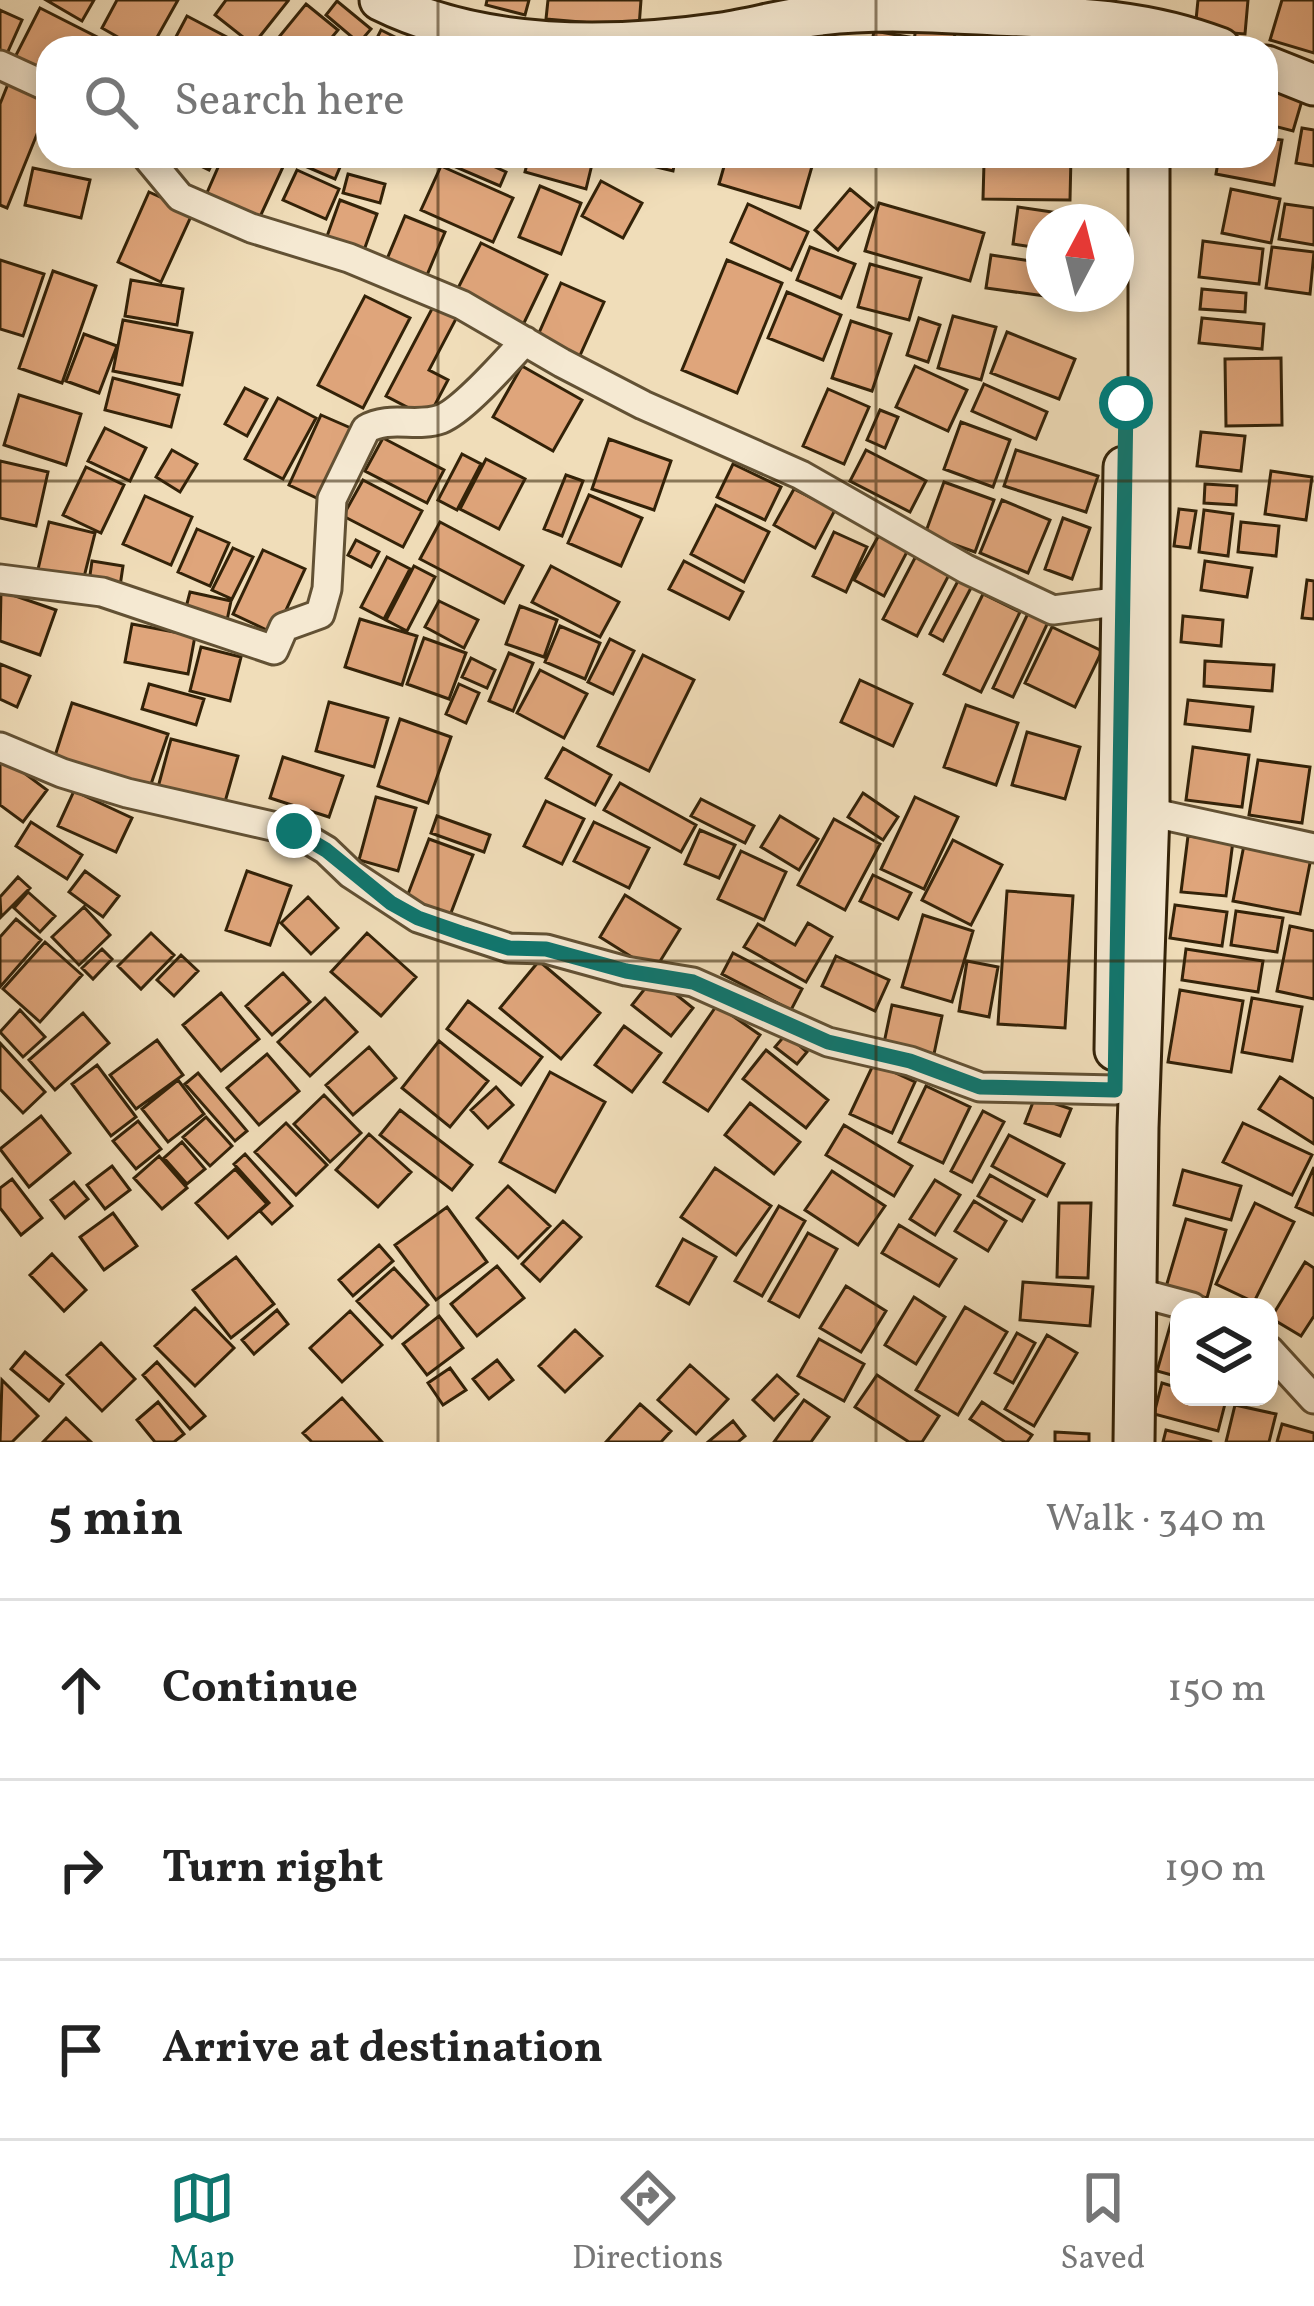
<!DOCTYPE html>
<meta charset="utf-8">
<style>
:root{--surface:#fff;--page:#f6f6f6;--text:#222;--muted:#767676;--line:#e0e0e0;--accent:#0f766e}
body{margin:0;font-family:Vollkorn,serif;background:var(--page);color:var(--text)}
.controls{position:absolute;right:36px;bottom:36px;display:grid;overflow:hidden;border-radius:24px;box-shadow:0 6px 18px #0003}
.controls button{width:108px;height:108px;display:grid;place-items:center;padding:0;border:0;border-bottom:3px solid var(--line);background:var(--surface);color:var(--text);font:60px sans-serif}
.compass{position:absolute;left:1026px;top:204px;width:108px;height:108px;border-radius:50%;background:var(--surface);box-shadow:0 6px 18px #0003;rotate:7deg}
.stop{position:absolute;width:36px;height:36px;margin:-27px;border:9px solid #0f766e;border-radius:50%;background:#fff}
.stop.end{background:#0f766e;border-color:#fff;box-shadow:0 3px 12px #0008}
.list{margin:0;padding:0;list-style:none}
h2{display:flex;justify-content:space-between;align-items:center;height:156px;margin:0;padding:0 48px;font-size:51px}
h2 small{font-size:39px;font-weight:400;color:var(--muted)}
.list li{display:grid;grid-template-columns:78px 1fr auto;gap:36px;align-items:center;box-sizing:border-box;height:180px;padding:0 48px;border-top:3px solid var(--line)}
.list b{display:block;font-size:45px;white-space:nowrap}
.list em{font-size:39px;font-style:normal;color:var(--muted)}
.icon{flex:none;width:66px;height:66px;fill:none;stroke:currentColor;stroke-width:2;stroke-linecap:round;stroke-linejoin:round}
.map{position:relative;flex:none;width:1314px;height:1442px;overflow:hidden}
.search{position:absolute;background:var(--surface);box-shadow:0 6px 18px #0003;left:36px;right:36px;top:36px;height:132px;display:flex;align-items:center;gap:30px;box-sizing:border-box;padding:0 42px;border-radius:36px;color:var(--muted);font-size:45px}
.sheet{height:696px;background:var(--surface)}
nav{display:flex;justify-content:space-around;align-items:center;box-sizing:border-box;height:168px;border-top:3px solid var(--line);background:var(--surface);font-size:33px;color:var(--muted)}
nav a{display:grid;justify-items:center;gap:6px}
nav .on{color:var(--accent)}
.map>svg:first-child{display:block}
.building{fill:#dfa57b;stroke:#332208;stroke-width:3}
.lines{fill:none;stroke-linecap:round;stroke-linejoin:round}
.street-casing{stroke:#625134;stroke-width:33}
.secondary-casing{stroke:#332208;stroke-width:45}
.street{stroke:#f5e9d2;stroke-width:27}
.secondary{stroke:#f5e9d2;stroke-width:39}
.route{stroke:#0f766e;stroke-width:15}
.grid{fill:none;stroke:#332208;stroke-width:3;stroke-opacity:0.55}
</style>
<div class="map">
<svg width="1314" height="1442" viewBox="0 0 1314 1442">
<rect width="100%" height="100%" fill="#f0ddb9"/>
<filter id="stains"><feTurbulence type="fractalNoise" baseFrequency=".00167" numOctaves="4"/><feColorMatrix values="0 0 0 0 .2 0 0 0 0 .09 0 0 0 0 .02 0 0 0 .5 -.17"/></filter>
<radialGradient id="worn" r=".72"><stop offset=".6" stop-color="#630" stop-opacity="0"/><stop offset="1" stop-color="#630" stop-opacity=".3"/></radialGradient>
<path class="building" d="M46 0H94L82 21Z
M117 0H178L151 48H137L102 28Z
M226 0H286L288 1 253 45 215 15Z
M487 0H529L525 15 486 5Z
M548 0H641L639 27 546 19Z
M1198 0H1248L1245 34 1195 30Z
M1282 0H1314V53L1270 40Z
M337 1 371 29 359 43 326 15Z
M306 4 338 30 323 48H270Z
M40 8 103 40 99 48H48V79L13 61Z
M0 10 22 20 5 58 0 56Z
M187 16 242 45 240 48H170Z
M916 27 955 33 953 48H913Z
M381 30 401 40 396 48H372Z
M874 31 909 37 907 48H871Z
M983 34 1074 37 1073 48H983Z
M10 79 48 95V107L7 208 0 205V104Z
M1278 80 1306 87 1293 131 1266 124Z
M1302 128 1314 130V166L1296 163Z
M1266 138 1282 140 1274 185 1216 174 1219 156H1266Z
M180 156H216L209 170Z
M223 156H288L259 219 206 195Z
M304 156H334L343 160 335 179 300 164Z
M455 156H471L506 172 500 186 451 165Z
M529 156H594L586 189 525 172Z
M610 156H676L673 171Z
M727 156H815L800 208 719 184Z
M1032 156H1071L1070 200 983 199 984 163H1032Z
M441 166 513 198 493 242 421 210Z
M33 168 90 180 81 218 25 205Z
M297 170 339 189 326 219 283 200Z
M348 174 385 184 380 203 343 193Z
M601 181 642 203 623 238 582 216Z
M540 186 581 203 561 254 519 237Z
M850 189 873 208 838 250 815 230Z
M1231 189 1280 199 1271 243 1222 233Z
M149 192 193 212 161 282 118 262Z
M340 200 377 214 363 253 326 239Z
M879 203 984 233 970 281 865 251Z
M748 204 808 232 791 270 731 242Z
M1285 204 1314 208V245L1279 239Z
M1018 207 1086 217 1085 222H1044V294H1075L1074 300 986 288 991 255 1031 261 1033 247 1013 244Z
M405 216 445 232 427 275 387 259Z
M1203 241 1263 249 1259 284 1199 277Z
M481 243 547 275 523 325 456 292Z
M810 247 855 264 841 298 797 280Z
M1272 247 1314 252 1310 294 1266 288Z
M0 260 44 274 23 336 0 329Z
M727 260 782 283 737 393 682 370Z
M870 264 921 278 909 320 858 307Z
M53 271 96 286 62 383 19 368Z
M131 280 183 289 177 325 125 316Z
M561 283 604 302 577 362 535 342Z
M1202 289 1246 293 1245 312 1200 309Z
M787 292 841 315 823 360 768 338Z
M365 296 410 318 363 408 318 385Z
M434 305 457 317 429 370 448 380 428 418 386 396Z
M953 316 996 327 981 380 938 368Z
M919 318 940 325 928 362 907 355Z
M1202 318 1264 324 1262 349 1199 343Z
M123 320 192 333 182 385 113 371Z
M851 321 891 334 872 391 832 378Z
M1007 332 1075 359 1059 399 991 373Z
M84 334 117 346 99 393 66 381Z
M1281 358 1282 425 1226 426 1225 359Z
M522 366 582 400 553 451 493 417Z
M915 366 967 390 948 431 896 407Z
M113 378 179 395 171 427 105 410Z
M984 384 1047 412 1036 439 972 411Z
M245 388 267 399 247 436 225 424Z
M828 389 869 407 844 464 803 446Z
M19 395 81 414 66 465 4 445Z
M278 398 316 418 283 479 245 459Z
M880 410 898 417 885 448 867 440Z
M321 415 353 429 321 500 289 485Z
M961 422 1010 440 993 487 944 469Z
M105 428 146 448 130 481 88 461Z
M1201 432 1245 436 1241 471 1197 466Z
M383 438 444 470 427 503 365 471Z
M609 439 671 461 654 510 592 489Z
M172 450 197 464 180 492 156 477Z
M866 450 926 481 910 512 850 481Z
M1016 450 1098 476 1086 512 1004 486Z
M462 454 481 464 457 510 438 500Z
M486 459 525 479 499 529 460 509Z
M0 461 48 472 36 526 0 518Z
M733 464 781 487 765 520 717 497Z
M86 467 124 485 101 533 63 515Z
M1271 471 1312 477 1306 520 1265 514Z
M566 475 583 481 562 536 544 529Z
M363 480 422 511 403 547 343 516Z
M944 482 994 500 975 552 925 534Z
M1205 484 1237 486 1236 505 1204 503Z
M794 489 835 510 815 548 774 525Z
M589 495 642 518 621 566 568 543Z
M145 496 192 517 171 565 123 544Z
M1002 500 1050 520 1028 573 980 553Z
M716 505 769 532 744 582 691 554Z
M1179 509 1196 511 1190 548 1174 546Z
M1204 510 1233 514 1228 556 1199 552Z
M1063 518 1090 528 1072 579 1045 569Z
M49 522 95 533 81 589 36 578Z
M440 522 523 566 504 603 420 559Z
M1241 522 1279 526 1276 556 1238 552Z
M197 529 229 543 210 586 178 572Z
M834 532 867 547 846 592 813 576Z
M879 535 908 550 884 596 854 580Z
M356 540 379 552 371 567 348 555Z
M233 548 253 557 232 599 212 590Z
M263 550 305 569 275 634 233 614Z
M917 554 951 571 917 636 883 619Z
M387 557 410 569 384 619 361 607Z
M92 561 123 566 119 593 88 589Z
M684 561 743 592 729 619 669 589Z
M1205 561 1252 568 1247 597 1201 590Z
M414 566 435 577 407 631 386 620Z
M551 566 619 602 600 637 532 602Z
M959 579 972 586 943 641 930 634Z
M1307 580 1314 581V619L1302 618Z
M1 591 56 610 40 655 0 641Z
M190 592 231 601 226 625 184 615Z
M983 594 1020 612 981 692 944 674Z
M439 601 478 620 464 648 425 627Z
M520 606 557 620 544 657 506 644Z
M1030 609 1050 618 1013 697 993 688Z
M1183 616 1223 620 1221 646 1181 642Z
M360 619 417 636 402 685 345 667Z
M132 624 195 636 188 674 125 662Z
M560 626 600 643 585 679 545 662Z
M1052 627 1102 651 1075 707 1025 683Z
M424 638 466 653 449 699 407 684Z
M610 639 634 651 613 694 588 682Z
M201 647 241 657 230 701 190 691Z
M509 653 533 663 513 711 489 701Z
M643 655 694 680 649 771 598 746Z
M471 658 495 670 487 688 462 677Z
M1205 661 1274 665 1272 691 1204 686Z
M0 664 30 676 17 707 0 699Z
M540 670 587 694 564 738 517 713Z
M860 680 912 704 893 746 841 722Z
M149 684 204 699 196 725 142 709Z
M459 684 479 693 466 723 446 714Z
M1188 700 1253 707 1250 731 1185 724Z
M329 702 388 718 374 767 316 751Z
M72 703 168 734 148 793 53 762Z
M966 705 1018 723 996 785 944 767Z
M400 719 451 737 428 803 378 786Z
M1027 732 1080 747 1065 799 1012 785Z
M171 739 238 756 223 809 157 791Z
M1193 747 1249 755 1242 807 1186 800Z
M563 748 611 775 595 805 546 778Z
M0 755 47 790 23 822 0 805Z
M283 757 343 776 329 817 270 798Z
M1258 760 1310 767 1302 823 1249 815Z
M620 783 696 825 681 852 604 810Z
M74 791 132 818 116 852 58 826Z
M863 793 898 817 883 840 848 817Z
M376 797 416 808 398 871 359 860Z
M915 797 958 817 924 889 881 869Z
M701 799 754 826 745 843 691 816Z
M546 801 584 819 562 864 524 846Z
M437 816 490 835 484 852 431 833Z
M780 816 818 839 799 870 761 847Z
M834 819 880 844 845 910 798 885Z
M31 822 82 855 67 879 16 846Z
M594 822 649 848 629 888 574 861Z
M700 830 735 845 719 878 685 864Z
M1188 836 1233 841 1226 896 1181 892Z
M429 839 473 855 449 918 405 902Z
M953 840 1002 865 971 925 922 900Z
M1244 845 1311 858 1300 914 1233 901Z
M741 851 786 872 764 920 718 899Z
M85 871 119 896 103 917 69 892Z
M247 871 291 886 270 945 226 930Z
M873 875 911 893 898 919 860 901Z
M18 877 30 888 1 917 0 897Z
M1007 891 1073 896 1065 1028 998 1024Z
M28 892 55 916 40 932 14 908Z
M625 895 680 929 654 971 600 937Z
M308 897 338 928 311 954 281 923Z
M1175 905 1227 912 1222 946 1170 938Z
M84 907 110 935 79 965 52 937Z
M1236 911 1283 918 1277 952 1231 945Z
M923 915 973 931 952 1002 902 987Z
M16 919 41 940 0 987V937Z
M808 923 832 937 806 982 744 947 758 924 795 945Z
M1290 926 1314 931V999L1277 991Z
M151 933 174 955 141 989 118 966Z
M367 933 416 977 381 1016 331 972Z
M45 942 82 975 40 1022 3 989Z
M102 949 112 959 93 979 82 968Z
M1186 949 1263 961 1258 992 1182 980Z
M733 953 802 989 791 1010 722 974Z
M181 955 198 971 174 996 157 980Z
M836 956 889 980 875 1011 822 986Z
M539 961 600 1013 561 1059 500 1008Z
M967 961 998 967 989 1017 959 1011Z
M283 973 310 1002 272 1035 246 1006Z
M654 977 693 1008 671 1036 632 1005Z
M1180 990 1243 1001 1231 1072 1168 1062Z
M221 993 259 1039 221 1071 183 1025Z
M325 998 357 1032 310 1076 278 1042Z
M1252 998 1302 1007 1292 1061 1242 1052Z
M468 1001 542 1057 521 1085 447 1029Z
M717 1005 760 1035 708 1111 664 1082Z
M892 1005 942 1016 934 1054 884 1043Z
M20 1010 45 1037 23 1057 0 1032Z
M83 1013 109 1043 55 1090 29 1060Z
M624 1026 661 1053 632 1092 595 1065Z
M786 1034 807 1052 797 1064 775 1047Z
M157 1040 183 1075 136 1109 110 1075Z
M439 1041 488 1081 450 1127 402 1088Z
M0 1043 45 1092 23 1113 0 1089Z
M369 1047 396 1078 353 1115 326 1085Z
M766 1050 828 1100 806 1128 743 1079Z
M267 1054 299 1091 259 1125 227 1088Z
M874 1063 915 1082 892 1133 850 1114Z
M97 1065 136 1117 111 1136 72 1084Z
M550 1072 605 1102 555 1192 500 1162Z
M198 1073 247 1131 235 1141 185 1084Z
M1280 1077 1314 1099V1144L1259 1109Z
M178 1080 204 1114 168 1142 142 1109Z
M926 1086 970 1107 943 1163 899 1142Z
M496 1087 513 1105 488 1128 471 1110Z
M324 1095 361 1133 330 1162 294 1124Z
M1035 1097 1071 1109 1060 1136 1025 1123Z
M750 1103 800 1142 774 1174 725 1135Z
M400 1110 472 1165 452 1190 380 1135Z
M983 1111 1004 1122 972 1182 951 1171Z
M41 1116 70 1153 29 1187 0 1149Z
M206 1117 232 1146 210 1166 183 1137Z
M138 1121 161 1149 136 1169 113 1141Z
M286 1123 327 1165 296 1195 255 1152Z
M1243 1123 1312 1155 1292 1195 1223 1162Z
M844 1125 912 1166 894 1196 826 1155Z
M369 1134 411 1172 378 1207 336 1170Z
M1009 1135 1064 1164 1047 1196 992 1166Z
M182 1142 205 1169 187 1184 164 1158Z
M245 1154 292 1206 272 1224 260 1211 269 1203 234 1164Z
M159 1156 187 1188 162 1209 134 1178Z
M112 1166 130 1190 105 1209 87 1185Z
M1314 1167V1215L1296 1207Z
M715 1168 771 1206 736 1255 681 1217Z
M235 1169 267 1204 228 1238 196 1203Z
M1183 1170 1241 1186 1231 1220 1174 1205Z
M832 1171 885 1206 858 1245 805 1210Z
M990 1175 1034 1200 1022 1221 978 1196Z
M12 1179 42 1218 21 1235 0 1208V1188Z
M935 1180 960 1195 935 1235 910 1219Z
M74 1182 88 1199 65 1218 51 1200Z
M508 1186 550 1226 518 1258 477 1218Z
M974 1201 1006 1221 988 1251 955 1231Z
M1059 1203H1091L1088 1278 1057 1277Z
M1255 1203 1294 1222 1254 1302 1216 1284Z
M779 1206 805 1221 762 1296 735 1281Z
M447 1207 487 1262 436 1300 395 1245Z
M113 1213 137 1246 104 1270 80 1237Z
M1186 1219 1226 1230 1207 1298 1166 1287Z
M563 1221 581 1237 540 1281 522 1264Z
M899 1225 956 1259 939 1286 882 1253Z
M808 1233 837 1249 799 1317 769 1301Z
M683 1239 716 1257 689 1304 657 1286Z
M379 1245 393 1261 353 1296 339 1280Z
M52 1254 86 1290 64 1311 30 1275Z
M236 1257 274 1304 231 1338 193 1290Z
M1305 1262 1314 1268V1316L1301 1336 1271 1318Z
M497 1266 524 1298 477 1336 451 1304Z
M394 1268 428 1305 392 1338 357 1301Z
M1023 1282 1093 1287 1090 1326 1020 1320Z
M846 1286 886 1311 861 1352 820 1328Z
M914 1297 945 1317 916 1364 885 1345Z
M965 1307 1007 1332 958 1415 916 1390Z
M195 1308 234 1348 195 1386 155 1346Z
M277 1310 288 1324 254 1354 242 1340Z
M350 1311 382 1345 342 1382 310 1348Z
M439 1316 463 1348 427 1375 403 1344Z
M1173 1316 1179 1318V1377L1157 1371Z
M575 1330 602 1356 565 1392 539 1366Z
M1017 1333 1035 1343 1013 1383 995 1373Z
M1047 1335 1077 1353 1034 1426 1005 1409Z
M819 1339 864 1364 844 1401 798 1376Z
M101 1343 135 1379 102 1411 67 1375Z
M25 1352 63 1384 49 1401 11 1369Z
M497 1360 513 1380 489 1399 473 1379Z
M157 1362 205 1416 190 1429 143 1375Z
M690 1365 728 1399 696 1434 658 1400Z
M450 1368 466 1390 443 1405 428 1383Z
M777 1375 798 1394 774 1420 753 1400Z
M877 1375 939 1416 922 1442H909L855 1407Z
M2 1380 38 1416 12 1442H0Z
M1162 1383 1179 1388V1397L1226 1400 1218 1431 1154 1414Z
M342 1398 382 1442H312L303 1433Z
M804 1400 829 1417 811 1442H774Z
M158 1402 184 1434 174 1442H155L137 1420Z
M982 1402 1032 1435 1027 1442H1005L970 1419Z
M640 1404 671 1431 661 1442H606Z
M1235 1405 1276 1414 1269 1442H1226Z
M66 1418 91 1442H43Z
M733 1421 745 1436 738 1442H708Z
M1282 1424 1314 1433V1442H1277Z
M1166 1430 1212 1442H1163Z
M1055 1432 1089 1434V1442H1055Z"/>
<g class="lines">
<defs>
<path id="street" d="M0 65 48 87
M146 156 180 197 251 228 349 258 462 305 562 363 643 405 801 475 966 569 1053 610 1123 601
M0 579 102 592 274 650 284 627 320 614 327 589 332 499 366 429C389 415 417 428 441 419 464 410 506 361 525 341
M0 747 62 773 127 793 294 831 326 850 351 874 418 918 509 948 546 949 626 971 693 982 828 1042 910 1061 980 1087 1115 1090
M1149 812 1314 848
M1136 1292 1192 1307
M1269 1350 1314 1399"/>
<path id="secondary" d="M380 0C483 51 611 49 722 33 755 28 788 18 821 15 880 8 936 12 995 15 1075 18 1144 19 1220 48
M1266 66 1314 85
M1115 1050 1124 467
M1134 1442 1138 1128 1149 812V156"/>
</defs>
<use href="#street" class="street-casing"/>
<use href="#secondary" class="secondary-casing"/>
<use href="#street" class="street"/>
<use href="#secondary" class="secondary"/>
</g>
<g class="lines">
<path class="route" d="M294 831 326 850 391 903 418 918 464 934 509 948 546 949 626 971 693 982 828 1042 910 1061 980 1087 1115 1090 1126 403"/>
</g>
<path class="grid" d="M438 0V48M876 0V48M438 156V1442M876 156V1442M0 481H1314M0 961H1314"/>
<rect width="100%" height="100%" filter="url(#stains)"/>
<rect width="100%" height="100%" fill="url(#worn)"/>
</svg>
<div class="controls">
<button><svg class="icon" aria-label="layers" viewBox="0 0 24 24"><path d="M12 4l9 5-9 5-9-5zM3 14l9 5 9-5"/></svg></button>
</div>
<svg class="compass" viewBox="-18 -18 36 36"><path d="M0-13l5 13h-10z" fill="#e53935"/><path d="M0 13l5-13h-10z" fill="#767676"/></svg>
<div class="stop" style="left:1126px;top:403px"></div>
<div class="stop end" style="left:294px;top:831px"></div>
<div class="search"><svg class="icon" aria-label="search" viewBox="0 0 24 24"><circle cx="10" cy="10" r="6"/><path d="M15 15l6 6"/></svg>Search here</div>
</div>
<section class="sheet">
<h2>5 min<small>Walk · 340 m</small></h2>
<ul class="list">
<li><svg class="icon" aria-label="ahead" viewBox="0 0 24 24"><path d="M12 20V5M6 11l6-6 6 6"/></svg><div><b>Continue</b></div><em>150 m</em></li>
<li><svg class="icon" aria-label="right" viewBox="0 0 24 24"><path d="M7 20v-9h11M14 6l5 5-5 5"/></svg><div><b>Turn right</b></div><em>190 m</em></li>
<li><svg class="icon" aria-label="arrive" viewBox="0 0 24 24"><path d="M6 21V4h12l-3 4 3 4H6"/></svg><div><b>Arrive at destination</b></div></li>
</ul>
</section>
<nav>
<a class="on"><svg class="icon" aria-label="map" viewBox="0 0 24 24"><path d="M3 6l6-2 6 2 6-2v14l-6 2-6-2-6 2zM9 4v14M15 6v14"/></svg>Map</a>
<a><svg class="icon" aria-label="directions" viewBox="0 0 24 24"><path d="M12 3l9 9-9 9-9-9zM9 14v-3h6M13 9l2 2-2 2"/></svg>Directions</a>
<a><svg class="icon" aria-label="saved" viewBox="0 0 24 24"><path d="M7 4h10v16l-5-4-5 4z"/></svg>Saved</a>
</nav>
